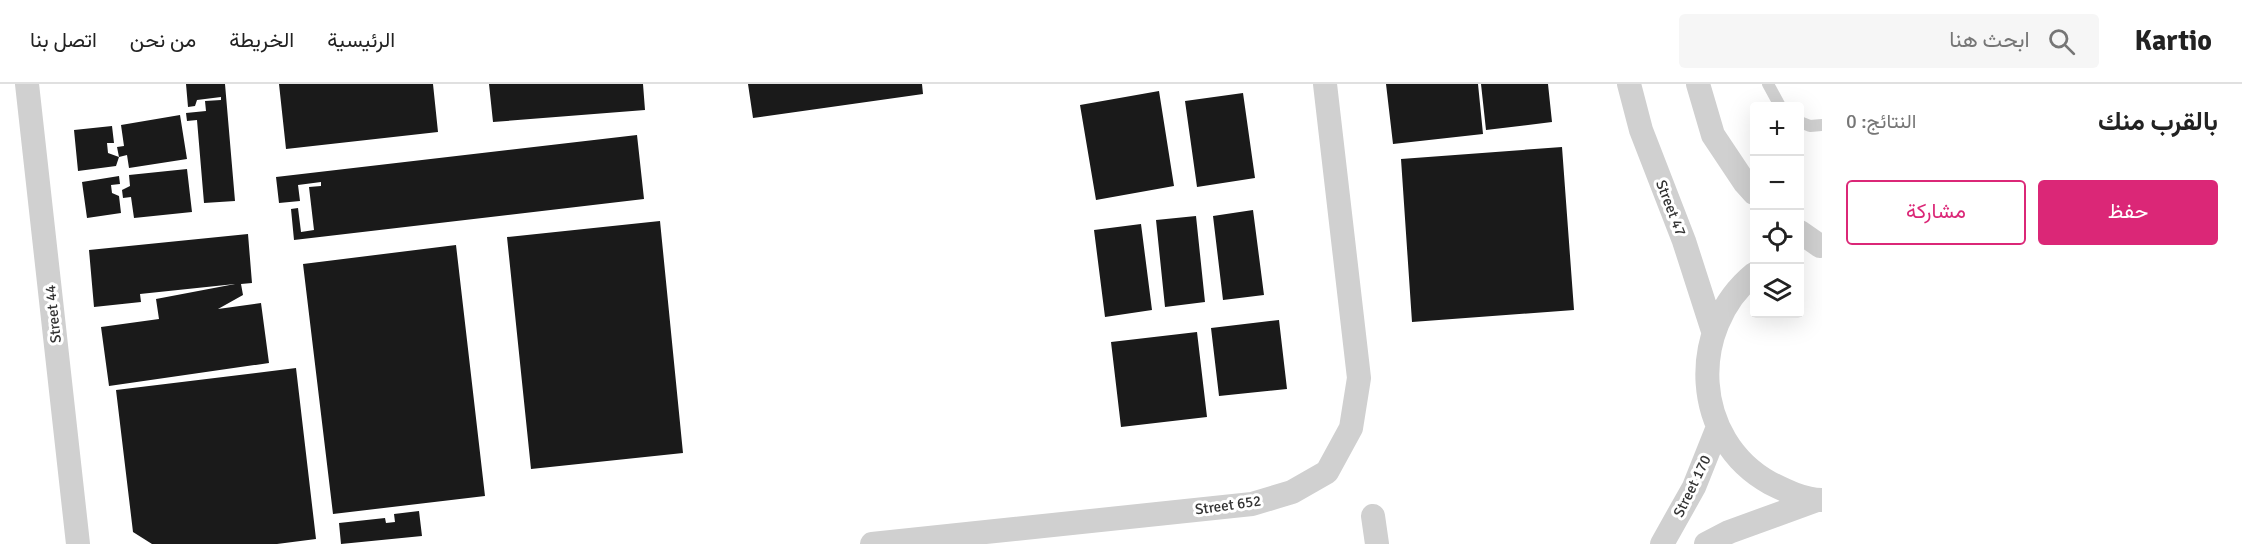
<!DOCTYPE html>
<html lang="ar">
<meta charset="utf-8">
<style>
:root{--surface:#fff;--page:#f6f6f6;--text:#222;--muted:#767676;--line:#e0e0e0;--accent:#db2777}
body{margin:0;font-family:Signika,Vazirmatn,sans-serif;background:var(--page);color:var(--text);direction:rtl}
.controls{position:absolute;right:18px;top:18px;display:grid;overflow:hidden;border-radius:6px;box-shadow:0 6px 24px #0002}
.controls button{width:54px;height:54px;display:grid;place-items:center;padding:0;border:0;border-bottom:2px solid var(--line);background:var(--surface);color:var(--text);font:30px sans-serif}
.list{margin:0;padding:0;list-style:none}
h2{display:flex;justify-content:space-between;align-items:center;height:78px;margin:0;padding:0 24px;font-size:26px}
h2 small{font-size:20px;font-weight:400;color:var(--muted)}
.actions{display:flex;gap:12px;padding:18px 24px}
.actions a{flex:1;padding:14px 0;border:2px solid var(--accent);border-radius:6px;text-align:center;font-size:21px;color:var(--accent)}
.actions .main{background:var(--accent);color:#fff}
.icon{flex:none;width:33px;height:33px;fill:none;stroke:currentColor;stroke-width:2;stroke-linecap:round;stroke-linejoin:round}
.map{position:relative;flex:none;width:1822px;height:460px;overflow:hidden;direction:ltr}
header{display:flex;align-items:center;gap:36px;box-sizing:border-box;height:84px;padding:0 30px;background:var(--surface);border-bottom:2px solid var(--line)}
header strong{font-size:28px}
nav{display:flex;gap:33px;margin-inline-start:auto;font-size:21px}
.search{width:420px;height:54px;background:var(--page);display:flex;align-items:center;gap:15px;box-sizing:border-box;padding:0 21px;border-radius:6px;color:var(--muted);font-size:22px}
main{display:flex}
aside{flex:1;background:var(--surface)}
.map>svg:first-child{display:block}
.building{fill:#1a1a1a}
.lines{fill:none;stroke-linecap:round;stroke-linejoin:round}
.service{stroke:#d0d0d0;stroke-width:12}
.minor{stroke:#d0d0d0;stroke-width:24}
.labels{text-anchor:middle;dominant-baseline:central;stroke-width:6;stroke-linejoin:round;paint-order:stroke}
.street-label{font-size:15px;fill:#333;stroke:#fff}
</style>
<header>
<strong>Kartio</strong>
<div class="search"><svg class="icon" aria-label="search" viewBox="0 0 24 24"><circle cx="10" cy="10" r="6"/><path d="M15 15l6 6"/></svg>ابحث هنا</div>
<nav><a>الرئيسية</a><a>الخريطة</a><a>من نحن</a><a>اتصل بنا</a></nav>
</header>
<main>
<aside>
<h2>بالقرب منك<small>النتائج: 0</small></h2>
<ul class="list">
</ul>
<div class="actions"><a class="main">حفظ</a><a>مشاركة</a></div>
</aside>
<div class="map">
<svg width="1822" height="460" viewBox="0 0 1822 460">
<rect width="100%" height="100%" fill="#fff"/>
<path class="building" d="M186 0H225L235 117 204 119 197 36 187 37 186 29 206 27 205 17 221 16V13L197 16 195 22 188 23Z
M279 0H433L438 48 286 65Z
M489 0H643L645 26 493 38Z
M748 0H922L923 10 753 34Z
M1386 0H1478L1483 50 1393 60Z
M1481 0H1548L1552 38 1486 46Z
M1159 7 1174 102 1096 116 1080 21Z
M1243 9 1255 94 1197 103 1185 17Z
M180 31 187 75 129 84 127 71 119 73 116 82 78 87 74 46 112 42 114 59H107L108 69 119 73 117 63 124 62 121 41Z
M637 51 644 115 294 156 291 125 298 124 301 148 314 146 309 103 321 102V98L298 101 300 117 279 119 276 93Z
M1562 63 1574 226 1412 238 1401 75Z
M187 85 192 128 134 134 131 113 123 114 122 106 130 102 129 91Z
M119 92 120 100 111 101 112 109 119 112 121 129 87 134 82 98Z
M1253 126 1264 211 1223 216 1213 132Z
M1196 132 1205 218 1165 223 1156 136Z
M660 137 683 369 531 385 507 153Z
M1141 140 1152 226 1105 233 1094 146Z
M248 150 252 199 241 200 243 211 218 225 261 219 269 279 109 302 101 243 159 235 156 215 235 200 140 210 141 218 94 223 89 166Z
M456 161 485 412 333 430 303 180Z
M1279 236 1287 305 1219 312 1211 244Z
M1197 248 1207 333 1121 343 1111 258Z
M296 284 316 455 277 460H152L133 448 116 306Z
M419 427 422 452 341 460 339 439 385 434 386 439 395 438 394 430Z"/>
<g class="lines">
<path class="service" d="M1768 0 1780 22
M1800 38 1810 42 1822 41"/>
<path class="minor" d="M27 0 78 460
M1629 0 1641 46 1684 157 1713 247
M1698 0 1713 51 1745 99 1754 109
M1800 148 1820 162
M1754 190C1687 245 1692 356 1770 399 1786 407 1804 416 1822 416
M1373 432 1377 460
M872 460 1252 420 1292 408 1327 388 1351 344 1359 294 1325 0
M1662 460 1694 403 1718 343
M1706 460 1729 448 1817 416"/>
</g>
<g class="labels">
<g class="street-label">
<text transform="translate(1671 124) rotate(69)">Street 47</text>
<text transform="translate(53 230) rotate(-96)">Street 44</text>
<text transform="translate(1692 402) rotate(-64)">Street 170</text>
<text transform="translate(1228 421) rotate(-8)">Street 652</text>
</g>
</g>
</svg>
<div class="controls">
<button>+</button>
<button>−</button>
<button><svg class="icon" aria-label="locate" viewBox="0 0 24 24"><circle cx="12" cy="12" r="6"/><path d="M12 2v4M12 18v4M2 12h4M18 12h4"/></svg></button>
<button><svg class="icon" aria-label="layers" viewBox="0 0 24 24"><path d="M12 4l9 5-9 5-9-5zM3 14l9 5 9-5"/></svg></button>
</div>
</div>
</main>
